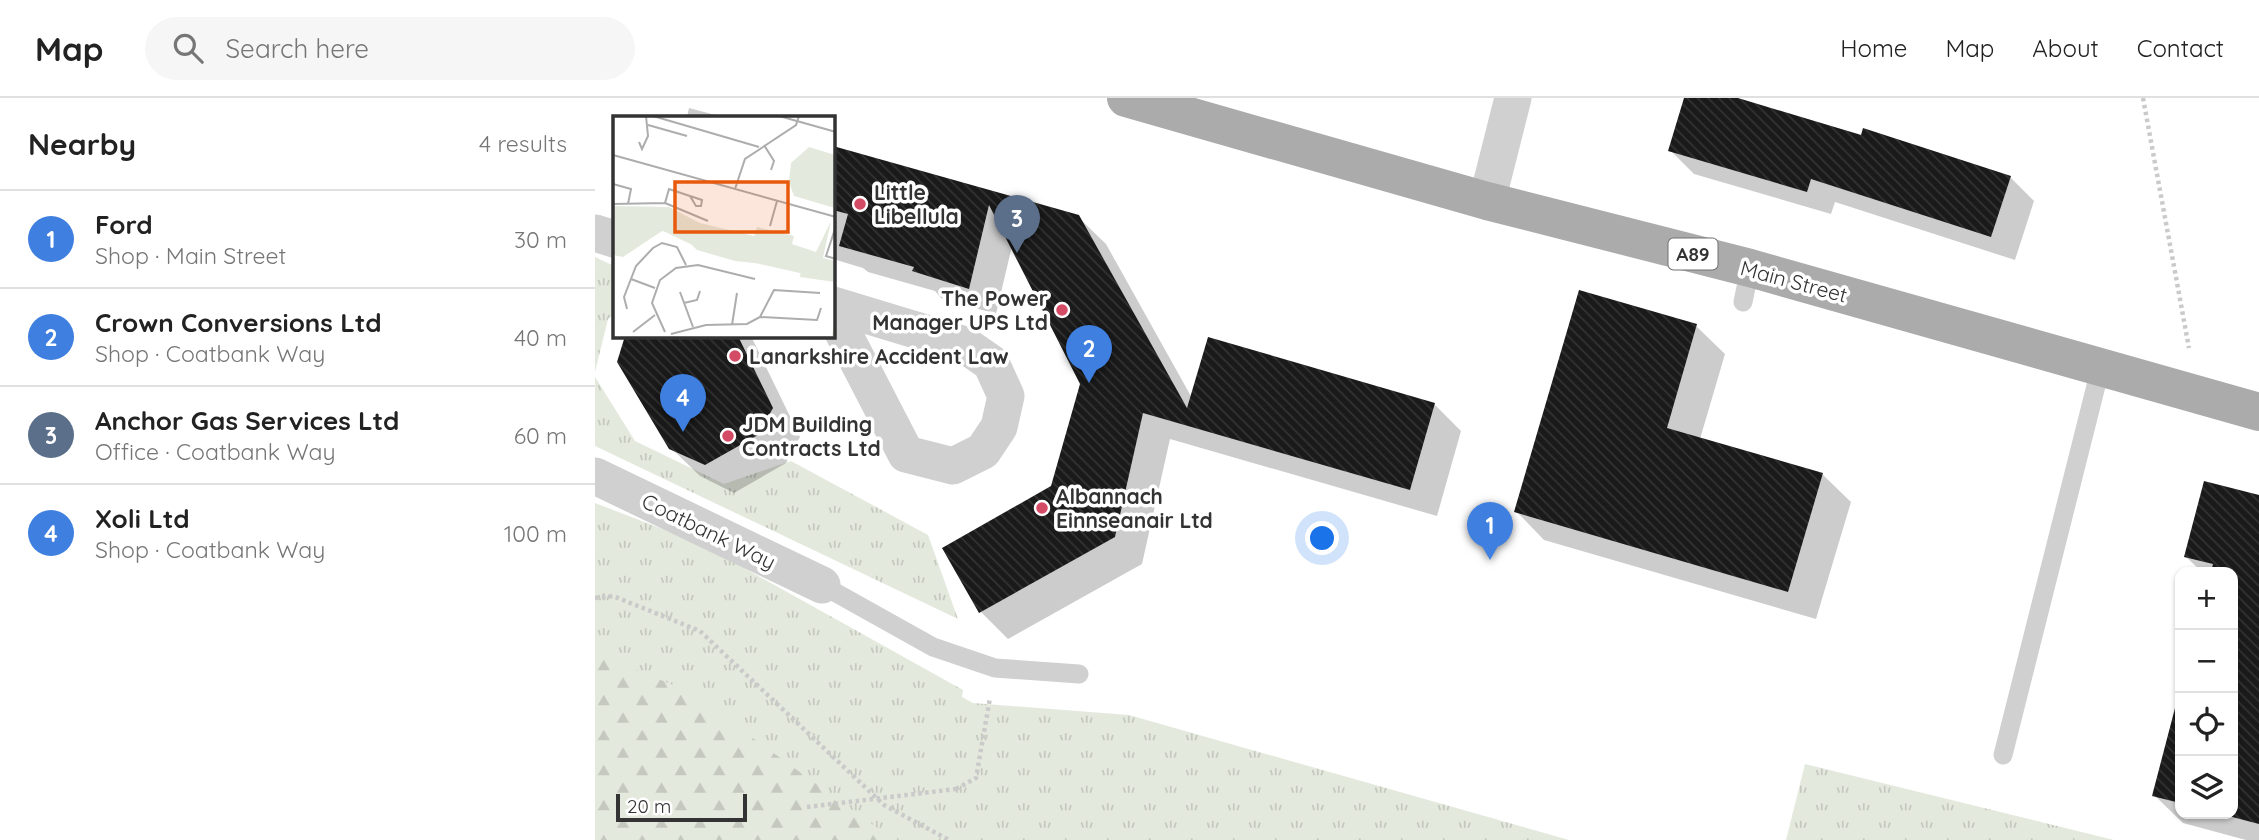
<!DOCTYPE html>
<meta charset="utf-8">
<style>
:root{--surface:#fff;--page:#f6f6f6;--text:#222;--muted:#767676;--line:#e0e0e0;--accent:#d44b65}
body{margin:0;font-family:Quicksand,sans-serif;background:var(--page);color:var(--text)}
.controls{position:absolute;right:21px;bottom:21px;display:grid;overflow:hidden;border-radius:14px;box-shadow:0 2px 5px #0004}
.controls button{width:63px;height:63px;display:grid;place-items:center;padding:0;border:0;border-bottom:2px solid var(--line);background:var(--surface);color:var(--text);font:35px sans-serif}
.scale{position:absolute;left:21px;bottom:18px;width:131px;box-sizing:border-box;padding-left:7px;border:4px solid #333;border-top:0;font-size:19px;line-height:24px;white-space:nowrap;color:#333;-webkit-text-stroke:5px #fff;paint-order:stroke}
.you{position:absolute;left:728px;top:441px;width:24px;height:24px;margin:-18px;border:5px solid #fff;border-radius:50%;background:#1a73e8;box-shadow:0 0 0 10px #1a73e833}
.badge{display:grid;place-items:center;width:46px;height:46px;border-radius:50%;background:var(--accent);color:#fff;font-size:23px;font-weight:700}
.pin{position:absolute;translate:-50% -58px;filter:drop-shadow(0 2px 4px #0008)}
.pin::after{content:'';position:absolute;top:37px;width:24px;height:21px;background:inherit;clip-path:polygon(0 0,100% 0,50% 100%)}
.list{margin:0;padding:0;list-style:none}
h2{display:flex;justify-content:space-between;align-items:center;height:91px;margin:0;padding:0 28px;font-size:30px}
h2 small{font-size:23px;font-weight:400;color:var(--muted)}
.list li{display:grid;grid-template-columns:46px 1fr auto;gap:21px;align-items:center;box-sizing:border-box;height:98px;padding:0 28px;border-top:2px solid var(--line)}
.list b{display:block;font-size:26px;white-space:nowrap}
.list p{margin:0;font-size:23px;white-space:nowrap;color:var(--muted)}
.list em{font-size:23px;font-style:normal;color:var(--muted)}
.icon{flex:none;width:38px;height:38px;fill:none;stroke:currentColor;stroke-width:2;stroke-linecap:round;stroke-linejoin:round}
.map{position:relative;flex:none;width:1664px;height:742px;overflow:hidden}
header{display:flex;align-items:center;gap:42px;box-sizing:border-box;height:98px;padding:0 35px;background:var(--surface);border-bottom:2px solid var(--line)}
header strong{font-size:33px}
nav{display:flex;gap:38px;margin-inline-start:auto;font-size:24px}
.search{width:490px;height:63px;background:var(--page);display:flex;align-items:center;gap:18px;box-sizing:border-box;padding:0 24px;border-radius:38px;color:var(--muted);font-size:26px}
main{display:flex}
aside{flex:1;background:var(--surface)}
.map>svg:first-child{display:block}
.grass{fill:url(#grass-tufts)}
.forest{fill:url(#forest-firs)}
.shadow{fill:#0003}
.building{fill:url(#building-back-hatch)}
.lines{fill:none;stroke-linecap:round;stroke-linejoin:round}
.path{stroke:#cacaca;stroke-width:4.5;stroke-dasharray:3.5 3.5;stroke-linecap:butt}
.service{stroke:#d0d0d0;stroke-width:19}
.minor{stroke:#d0d0d0;stroke-width:37}
.primary{stroke:#ababab;stroke-width:38}
.path-bridge{stroke:#cacaca;stroke-width:4.5;stroke-dasharray:3.5 3.5;stroke-linecap:butt}
.poi-dot{fill:#d44b65;stroke:#fff;stroke-width:2.5}
.labels{text-anchor:middle;dominant-baseline:central;stroke-width:7;stroke-linejoin:round;paint-order:stroke}
.shield{fill:#fff;stroke:#707070;stroke-width:2}
.shield-label{font-size:19px;font-weight:bold;fill:#333}
.poi-label{font-size:21px;font-weight:bold;fill:#333;stroke:#fff;text-anchor:start}
.street-label{font-size:21px;fill:#333;stroke:#fff}
.inset-road{fill:none;stroke:#adadad;stroke-width:2}
.view{fill:#e8590c;fill-opacity:0.15;stroke:#e8590c;stroke-width:3.5}
.inset-edge{fill:none;stroke:#333;stroke-width:3.5}
</style>
<header>
<strong>Map</strong>
<div class="search"><svg class="icon" aria-label="search" viewBox="0 0 24 24"><circle cx="10" cy="10" r="6"/><path d="M15 15l6 6"/></svg>Search here</div>
<nav><a>Home</a><a>Map</a><a>About</a><a>Contact</a></nav>
</header>
<main>
<aside>
<h2>Nearby<small>4 results</small></h2>
<ul class="list">
<li><span class="badge" style="background:#3f7fe0">1</span><div><b>Ford</b><p>Shop · Main Street</p></div><em>30 m</em></li>
<li><span class="badge" style="background:#3f7fe0">2</span><div><b>Crown Conversions Ltd</b><p>Shop · Coatbank Way</p></div><em>40 m</em></li>
<li><span class="badge" style="background:#5c6f8a">3</span><div><b>Anchor Gas Services Ltd</b><p>Office · Coatbank Way</p></div><em>60 m</em></li>
<li><span class="badge" style="background:#3f7fe0">4</span><div><b>Xoli Ltd</b><p>Shop · Coatbank Way</p></div><em>100 m</em></li>
</ul>
</aside>
<div class="map">
<svg width="1664" height="742" viewBox="0 0 1664 742">
<defs>
<pattern id="grass-tufts" width="24" height="20" patternUnits="userSpaceOnUse" patternTransform="scale(1.75)"><rect width="24" height="20" fill="#e4e9dd"/><path d="M3 7l-1-3M5 7V3M7 7l1-3M15 17l-1-3M17 17v-4M19 17l1-3" fill="none" stroke="#c4c8be"/></pattern>
<pattern id="forest-firs" width="22" height="20" patternUnits="userSpaceOnUse" patternTransform="scale(1.75)"><rect width="22" height="20" fill="#e4e9dd"/><path d="M5 1l3.5 6h-7zM16 11l3.5 6h-7z" fill="#c4c8be"/></pattern>
<pattern id="building-back-hatch" width="6" height="6" patternUnits="userSpaceOnUse" patternTransform="scale(1.75)"><rect width="6" height="6" fill="#1a1a1a"/><path d="M-1 5l2 2M0 0l6 6M5-1l2 2" fill="none" stroke="#333"/></pattern>
</defs>
<rect width="100%" height="100%" fill="#fff"/>
<path class="grass" d="M0 159 19 168V217L13 221 0 274Z
M0 279 40 343 129 386 196 363 333 437 363 521 0 348Z
M0 405 104 445 368 592 367 599 378 605 534 617 974 742H0Z
M1210 666 1519 742H1191Z"/>
<path class="forest" d="M0 554 94 594 299 742H0Z"/>
<path class="shadow" d="M1091 0H1137L1415 79 1439 103 1420 162 1240 104 1236 116 1099 76 1075 52Z
M94 10 128 19H92Z
M238 50 483 119 511 146 597 300 839 306 866 333 842 418 575 341 547 466 413 541 386 514 458 390 487 286 417 148 401 216 346 200 340 193 273 174 268 170 238 161Z
M1101 228 1130 256 1105 341 1227 376 1256 404 1221 521 949 442 921 413Z
M32 238H156L205 339 191 365 139 395 105 378 76 350Z
M1664 399V742H1651L1588 725 1559 697 1585 598V716H1638V474H1607L1591 459Z"/>
<path class="building" d="M1089 0H1143L1266 37 1268 30 1416 78 1396 139 1216 81 1212 94 1073 53Z
M238 48 484 117 592 310 613 239 840 305 815 392 548 315 520 439 384 515 347 450 456 388 485 286 394 107 374 191 317 173 319 169 244 148 253 116 238 112Z
M984 192 1102 226 1072 330 1228 375 1193 494 919 414Z
M30 238H143L178 310 163 337 110 367 74 351 22 264Z
M1609 383 1664 397V726L1626 716H1638V474H1616L1618 466 1589 459Z
M1585 591V705L1557 698Z"/>
<g class="lines">
<path class="path" d="M1548 0 1594 250
M0 500 18 498 105 533 289 707 354 742
M361 691 381 680 395 600"/>
<path class="service" d="M1148 204 1155 170
M227 487 338 549 400 570 484 576
M1408 657 1506 268"/>
<path class="minor" d="M892 103 918 0
M0 135 19 141
M238 207 370 247 396 265 411 298 404 329 388 353 358 368 311 356 238 215
M0 378 227 487"/>
<path class="primary" d="M531 0 892 103 1155 170 1664 314"/>
<path class="path-bridge" d="M212 709 361 691"/>
</g>
<g class="poi-dot">
<circle cx="265" cy="106" r="7"/>
<circle cx="467" cy="212" r="7"/>
<circle cx="140" cy="258" r="7"/>
<circle cx="133" cy="338" r="7"/>
<circle cx="447" cy="410" r="7"/>
</g>
<g class="labels">
<rect class="shield" x="1073.5" y="140.5" width="49" height="31" rx="5"/>
<g class="shield-label">
<text x="1098" y="156">A89</text>
</g>
<g class="poi-label">
<text x="279" y="94">Little<tspan x="279" dy="24">Libellula</tspan></text>
<text x="453" y="200" text-anchor="end">The Power<tspan x="453" dy="24">Manager UPS Ltd</tspan></text>
<text x="154" y="258">Lanarkshire Accident Law</text>
<text x="147" y="326">JDM Building<tspan x="147" dy="24">Contracts Ltd</tspan></text>
<text x="461" y="398">Albannach<tspan x="461" dy="24">Einnseanair Ltd</tspan></text>
</g>
<g class="street-label">
<text transform="translate(1199 183) rotate(15)">Main Street</text>
<text transform="translate(114 433) rotate(26)">Coatbank Way</text>
</g>
</g>
<g transform="translate(18 18)">
<rect width="222" height="222" fill="#fff"/>
<path d="M0 90 56 91 87 107 141 120 144 111 181 120 179 128 203 136 218 105 210 142 222 145V166L187 161 188 155 160 149 122 145 84 134 70 120 49 115 10 141 0 139Z" fill="#e4e9dd"/>
<path d="M0 102H58L100 129 222 157V165L94 136 44 112 18 133 0 130ZM222 200V222H94L219 220Z" fill="#e4e9dd"/>
<path d="M196 31 222 39V92L181 80 176 66 178 47Z" fill="#e4e9dd"/>
<path class="inset-road" d="M40 0 146 31M166 0 223 16M35 9 74 20M26 26 29 33 35 20 33 0M151 29 161 45 158 54M0 39 223 101M0 68 18 73 15 88M122 73 132 43 183 9 186 0M77 80 89 84 88 90H83ZM52 87 95 105M0 88 52 87 56 73 77 80M157 110 164 85M223 110 213 140 223 143M18 163 42 172M67 176 80 211M71 187 84 184 87 175M14 193 11 181 23 150 40 132 49 127 64 131 73 149M147 201 204 204 208 192M119 209 124 177M20 216 42 199M52 216 39 187 47 164 63 152 85 149 142 163M58 218 93 209 134 208 147 201 161 174 207 177"/>
<path class="view" d="M62 66H175V116H62Z"/>
<rect width="222" height="222" class="inset-edge"/>
</g>
</svg>
<div class="controls">
<button>+</button>
<button>−</button>
<button><svg class="icon" aria-label="locate" viewBox="0 0 24 24"><circle cx="12" cy="12" r="6"/><path d="M12 2v4M12 18v4M2 12h4M18 12h4"/></svg></button>
<button><svg class="icon" aria-label="layers" viewBox="0 0 24 24"><path d="M12 4l9 5-9 5-9-5zM3 14l9 5 9-5"/></svg></button>
</div>
<div class="scale">20 m</div>
<div class="you"></div>
<div class="pin badge" style="left:895px;top:462px;background:#3f7fe0">1</div>
<div class="pin badge" style="left:494px;top:285px;background:#3f7fe0">2</div>
<div class="pin badge" style="left:422px;top:155px;background:#5c6f8a">3</div>
<div class="pin badge" style="left:88px;top:334px;background:#3f7fe0">4</div>
</div>
</main>
